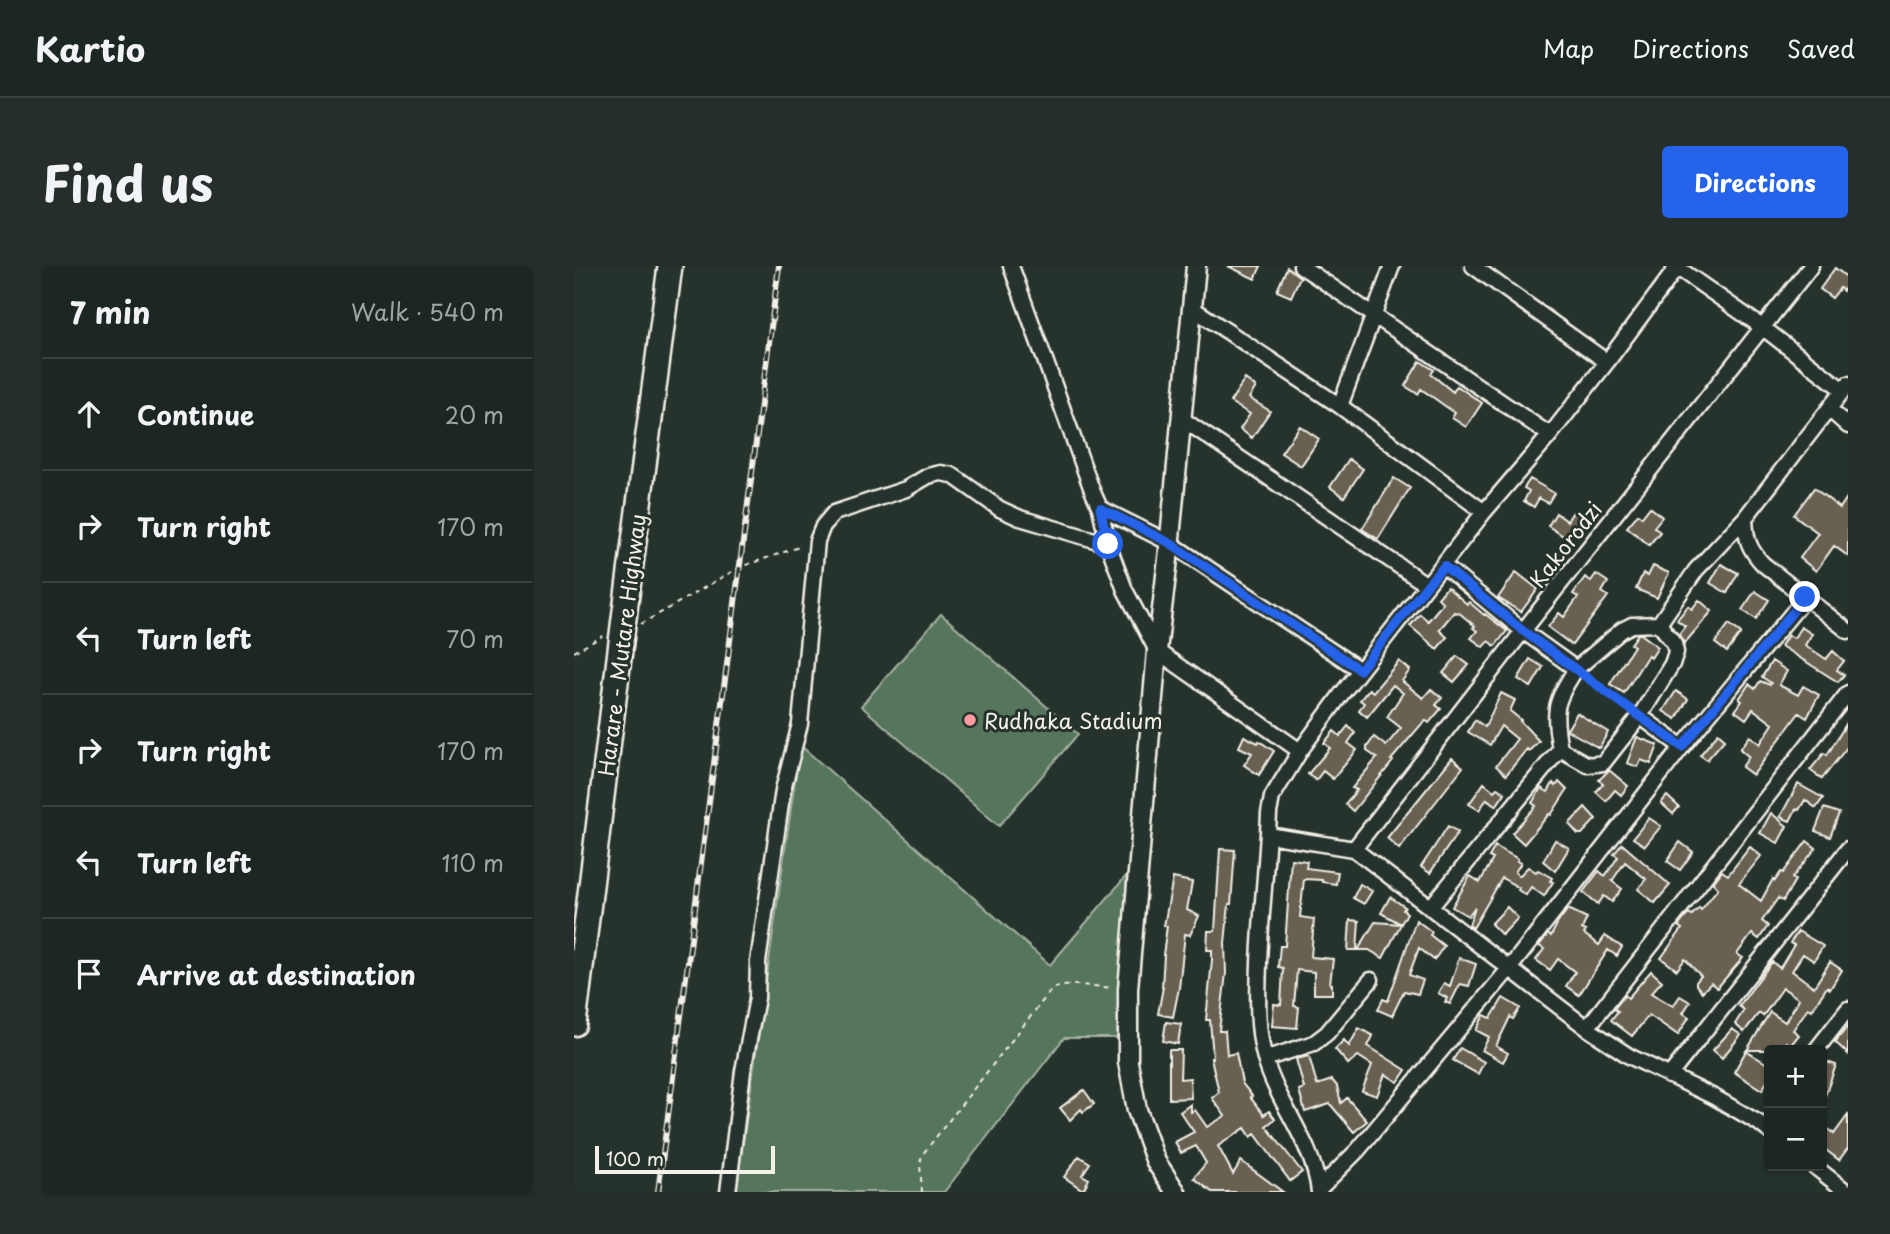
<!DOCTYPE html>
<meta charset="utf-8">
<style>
:root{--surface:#1c2622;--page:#252e2a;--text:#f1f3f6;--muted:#a0a5a5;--line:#3a4340;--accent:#2563eb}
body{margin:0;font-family:"Playpen Sans",sans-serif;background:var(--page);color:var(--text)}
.controls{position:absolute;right:21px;bottom:21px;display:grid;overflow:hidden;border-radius:7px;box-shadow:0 2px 5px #0004}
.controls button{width:63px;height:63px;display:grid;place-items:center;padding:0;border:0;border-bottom:2px solid var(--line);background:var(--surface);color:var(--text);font:35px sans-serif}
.scale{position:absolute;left:21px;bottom:18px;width:180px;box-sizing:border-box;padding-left:7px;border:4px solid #f4f1e8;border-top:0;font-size:19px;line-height:24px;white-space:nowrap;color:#f4f1e8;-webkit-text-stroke:5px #26332d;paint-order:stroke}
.stop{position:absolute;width:21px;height:21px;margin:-16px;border:5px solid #2563eb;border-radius:50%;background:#fff}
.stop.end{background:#2563eb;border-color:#fff;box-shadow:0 2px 7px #0008}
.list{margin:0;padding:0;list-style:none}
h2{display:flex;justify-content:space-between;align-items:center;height:91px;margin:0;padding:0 28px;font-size:30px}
h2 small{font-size:23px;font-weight:400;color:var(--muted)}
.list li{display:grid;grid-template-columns:46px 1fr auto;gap:21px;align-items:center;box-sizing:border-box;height:112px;padding:0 28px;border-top:2px solid var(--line)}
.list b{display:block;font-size:26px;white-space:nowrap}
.list em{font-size:23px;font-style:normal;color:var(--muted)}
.icon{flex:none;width:38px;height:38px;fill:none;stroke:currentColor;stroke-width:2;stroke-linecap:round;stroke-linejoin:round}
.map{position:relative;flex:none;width:1274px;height:926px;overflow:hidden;border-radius:7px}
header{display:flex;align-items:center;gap:42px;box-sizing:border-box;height:98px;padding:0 35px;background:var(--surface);border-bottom:2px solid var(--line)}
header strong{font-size:33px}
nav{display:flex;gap:38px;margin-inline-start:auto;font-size:24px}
.intro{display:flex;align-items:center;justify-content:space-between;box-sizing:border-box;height:168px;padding:0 42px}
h1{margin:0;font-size:49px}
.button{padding:18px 32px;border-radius:7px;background:var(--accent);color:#fff;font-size:24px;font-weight:700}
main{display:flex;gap:42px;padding:0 42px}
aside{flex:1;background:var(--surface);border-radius:7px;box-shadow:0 2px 5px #0004}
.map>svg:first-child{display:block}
.green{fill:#56745d;stroke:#a5b2a2;stroke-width:2}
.building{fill:#686051;stroke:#f4f1e8;stroke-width:2}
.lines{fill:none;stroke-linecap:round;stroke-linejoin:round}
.minor-casing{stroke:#f4f1e8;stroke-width:19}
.tertiary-casing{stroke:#f4f1e8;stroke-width:23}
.trunk-casing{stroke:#f4f1e8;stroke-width:28}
.path{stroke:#f4f1e8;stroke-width:2;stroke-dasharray:5 5;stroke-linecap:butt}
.minor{stroke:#26332d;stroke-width:14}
.tertiary{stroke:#26332d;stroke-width:18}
.trunk{stroke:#26332d;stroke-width:23}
.rail-casing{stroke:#f4f1e8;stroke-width:6}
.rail{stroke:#26332d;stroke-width:3.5;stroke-dasharray:10;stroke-linecap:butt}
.route{stroke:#2563eb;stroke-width:9}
.poi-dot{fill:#ff9aa2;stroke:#26332d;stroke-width:2.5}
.labels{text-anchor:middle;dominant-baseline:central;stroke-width:6;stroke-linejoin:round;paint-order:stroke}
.street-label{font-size:21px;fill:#f4f1e8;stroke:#26332d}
.poi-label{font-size:21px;fill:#f4f1e8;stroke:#26332d;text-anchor:start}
</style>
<header>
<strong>Kartio</strong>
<nav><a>Map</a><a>Directions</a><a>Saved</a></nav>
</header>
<div class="intro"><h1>Find us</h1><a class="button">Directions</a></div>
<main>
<aside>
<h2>7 min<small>Walk · 540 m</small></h2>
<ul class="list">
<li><svg class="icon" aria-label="ahead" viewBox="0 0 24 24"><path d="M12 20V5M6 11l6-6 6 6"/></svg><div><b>Continue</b></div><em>20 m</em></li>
<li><svg class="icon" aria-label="right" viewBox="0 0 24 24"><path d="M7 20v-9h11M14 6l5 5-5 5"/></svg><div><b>Turn right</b></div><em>170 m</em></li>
<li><svg class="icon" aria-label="left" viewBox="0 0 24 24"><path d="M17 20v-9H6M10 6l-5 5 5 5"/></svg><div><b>Turn left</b></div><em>70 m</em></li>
<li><svg class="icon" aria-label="right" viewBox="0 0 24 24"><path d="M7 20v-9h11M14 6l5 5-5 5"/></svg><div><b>Turn right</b></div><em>170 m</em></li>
<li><svg class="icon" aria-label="left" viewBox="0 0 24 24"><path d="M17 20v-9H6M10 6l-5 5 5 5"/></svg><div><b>Turn left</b></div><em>110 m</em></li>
<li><svg class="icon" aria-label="arrive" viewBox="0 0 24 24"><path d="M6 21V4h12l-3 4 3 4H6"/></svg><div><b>Arrive at destination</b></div></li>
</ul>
</aside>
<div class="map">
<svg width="1274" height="926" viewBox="0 0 1274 926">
<rect width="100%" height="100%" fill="#26332d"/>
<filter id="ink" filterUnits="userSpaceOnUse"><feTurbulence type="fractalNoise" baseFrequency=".0143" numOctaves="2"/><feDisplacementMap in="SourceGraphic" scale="14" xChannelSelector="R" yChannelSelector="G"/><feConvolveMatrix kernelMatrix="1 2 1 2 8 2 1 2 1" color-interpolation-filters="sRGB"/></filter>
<g filter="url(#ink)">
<path class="green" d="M367 348 504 468 425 560 287 440Z
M226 479 476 699 553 609 543 772H490L370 926H162Z"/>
<path class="building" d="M654 0H687L681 13Z
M713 1 726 11 717 31 703 25Z
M1261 2 1274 12V19L1269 25 1266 22 1258 32 1246 23Z
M846 95 860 104 857 108 879 126 883 120 908 137 892 161 878 152 881 147 847 123 844 128 831 120Z
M671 113 682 121 675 132 696 145 678 172 666 163 676 148 656 136Z
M726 160 745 173 727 200 707 187Z
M775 193 789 203 770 231 756 221Z
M820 212 836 222 804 273 788 263Z
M956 213 980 227 974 237 965 232 960 241 950 235 955 225 950 222Z
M1240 222 1266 242 1274 230V290L1260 280 1242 305 1226 292 1244 267 1220 249Z
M1076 241 1088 251 1080 261 1086 266 1075 279 1053 261 1064 248 1068 251Z
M999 246 1008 252 994 273 974 260 982 247 993 255Z
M1147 298 1164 307 1153 327 1136 317Z
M1079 300 1095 307 1083 332 1062 323 1069 307 1074 310Z
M942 306 964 323 947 346 924 332Z
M1022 308 1034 316 1028 326 1034 330 998 379 974 361 985 347 990 351 1004 331 999 328 1011 311 1017 315Z
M873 321 893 338 895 336 910 349 911 348 933 365 921 380 914 375 909 381 897 372 903 365 899 362 901 360 884 346 882 347 880 346 865 364 873 371 863 383 836 360 846 348 854 355 869 337 864 332Z
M1181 325 1195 334 1182 353 1168 344Z
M1125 334 1138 345 1110 378 1105 368 1111 360 1103 354 1114 340 1118 343Z
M1155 358 1167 367 1153 386 1141 377Z
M1227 361 1238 368 1231 379 1252 393 1259 385 1270 395 1263 404 1270 409 1264 416 1207 380 1214 369 1220 372Z
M1064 368H1067L1084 381 1077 392 1074 389 1050 427 1036 418 1060 380 1057 378Z
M883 390 895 399 880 416 869 407Z
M956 393 969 401 957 421 944 413Z
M825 395 836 404 828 415 849 432 857 423 868 432 862 439 867 443 855 457 851 454 817 494 819 495 779 545 771 538 783 524 778 522 803 492 793 485V481L800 471 812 480 827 462 813 451 829 427 819 419 793 451 785 444 790 437 786 434 795 423 799 426Z
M1198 395 1213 405 1205 419 1224 429 1229 420 1245 429 1233 452 1225 447 1179 509 1168 501 1175 491 1166 483 1176 470 1186 478 1199 458 1179 443 1172 453 1161 445 1168 435 1165 433 1175 418 1181 423 1186 415 1196 419 1197 417 1188 411Z
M1102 425 1114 433 1102 453 1089 445Z
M927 427 941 434 936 445 947 454 946 455 965 475 955 485 953 483 932 509 922 500 943 473 927 460 916 479 894 466 901 454 911 461Z
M1003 447 1034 466 1025 482 993 464Z
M1274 455V480L1248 513 1236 504 1250 487 1253 489Z
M774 460 781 467 774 477 783 484 759 513 749 505 742 514 734 508 756 482 750 477 760 465 766 470Z
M1144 467 1151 473 1133 494 1126 489Z
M670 470 684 477 685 475 700 485 685 509 670 499 678 487 665 481Z
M1063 471 1084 479 1077 498 1067 494 1064 501 1053 497Z
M878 492 889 501 825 583 813 572Z
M1035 504 1054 520 1047 529 1041 524 1032 535 1022 526 1029 518 1025 514Z
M985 516 993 524 977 549 975 548 950 578 938 567 962 540 958 537 967 522 974 526 979 517 982 520Z
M910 517 920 525 923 522 931 527 922 540 913 533 905 544 895 538Z
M1224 518 1249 532 1242 542 1231 534 1225 544 1222 543 1216 555 1206 551Z
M1093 530 1105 541 1099 548 1087 537Z
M1011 541 1022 553 1008 568H1004L995 558Z
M1250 542 1265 547 1256 571 1241 565Z
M1197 547 1213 560 1204 577 1186 567Z
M1075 552 1087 560 1071 580 1059 572Z
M874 560 884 566 856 607 847 601Z
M981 574 995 582 981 605 969 595Z
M1233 575 1242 582 1218 612 1221 614 1209 635 1204 632 1188 655 1194 660 1185 673 1178 668 1163 688 1169 692 1143 722 1137 717 1128 726 1122 719V716L1127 710 1111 693 1103 704 1087 692 1108 663 1104 660 1115 647 1118 649 1125 642 1127 644 1144 622 1139 617 1148 605 1154 609 1176 581 1187 590 1165 618 1187 635 1199 613 1201 615 1207 606 1209 607Z
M1106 576 1119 586 1106 604 1093 595Z
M1048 578 1096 619 1081 637 1064 623 1072 613 1051 596 1038 615 1048 623 1038 636 1030 630 1024 638 1009 626 1025 605 1031 610 1044 591 1040 588Z
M921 580 944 593 943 595 947 597 941 606 945 610 954 601 962 606 964 604 978 612 976 615 979 616 970 630 957 621 952 629 944 624 945 622 928 612 899 662 895 659 901 641 894 650 878 641 896 610 906 616 919 593 915 591Z
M646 583 661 584 657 638H655L651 677 652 707 645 765H651L653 789 662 787 668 817 678 830 676 831 690 849 695 845 701 853 692 860 728 906 716 915 681 868 677 871 671 862 644 880 659 908 667 895 709 926H638L620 912 632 897 622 880 607 887 601 876 620 866 606 846 617 838V846L621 844 633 861 651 850 638 832 645 826 637 792H639L636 754H632L638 694V684H633L634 665H641Z
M717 593 733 595 732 602 764 606 762 618 748 616V614L730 613 726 651 740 653 737 691 759 693 756 718H758V728H740V706L723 704 720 740 725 741 723 762 698 760 700 738 707 739 709 702 704 701 706 680H711Z
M599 612 618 616 613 644 625 650 616 669 611 668 605 722 599 751 584 748 589 721H588L590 689H589L593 660H590Z
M786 618 798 625 790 638 779 632Z
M816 631 831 641 829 644 833 647 827 658 807 647Z
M933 641 944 652 928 669 917 658Z
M994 643 1013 652 1008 663 1012 665 1010 668 1025 679 1031 670 1048 681 1043 690 1034 684 1005 729 992 720 1001 706 984 693 976 704 962 694 970 683 965 680 974 668 977 670 984 656Z
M776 654 785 655 783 684H774Z
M842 654 858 666 856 669 870 680 860 694 845 682 835 709 849 714 844 728 830 725 818 750 804 744 809 733 814 735Z
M801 656 827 658 809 692 795 684H784Z
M1224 665 1249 680 1240 695 1229 688 1218 705 1240 721 1256 696 1268 704 1256 723 1253 721 1238 744 1234 742 1219 764 1225 769 1216 780 1212 776 1205 784H1173L1196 746 1211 756 1225 733 1209 722 1189 750 1185 747 1170 766 1161 758 1170 744 1165 740 1198 696 1206 702 1220 679 1216 677Z
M885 692 902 698 895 720 886 718 876 738 871 736 873 732 864 727 870 717 876 720Z
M1077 705 1088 715 1077 727 1099 740 1106 730 1116 736 1109 747 1115 751 1104 769 1075 749 1058 770 1037 754 1044 745 1040 743 1051 729 1054 732Z
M929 732 946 742 939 753 936 751 922 780 934 787 929 796 908 784 915 771 902 764 910 749 917 752Z
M592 756 607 758 604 778 589 775Z
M1274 760V788L1261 776Z
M785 762 799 770 794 780 832 804 824 816 811 808 803 830 788 825 798 799 784 790 774 798 761 783 770 774 775 780Z
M1158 763 1167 769 1148 792 1139 784Z
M886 782 910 796 904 808 879 794Z
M595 784H607L606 813 616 812 617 832 595 833Z
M1172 785 1195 799V812L1188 824 1160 806Z
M735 790 743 819 758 814 763 820 767 837 773 832 793 855 780 866 756 838 731 846 725 824 730 822 722 793Z
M1250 795 1262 799 1249 835H1248V802Z
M510 824 520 838 509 846 507 843 496 854 486 842Z
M1274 849V882L1265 894 1248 881V858L1260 868Z
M505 890 516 897 508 909 515 913 509 924 490 911Z"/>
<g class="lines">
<defs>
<path id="minor" d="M437 0 518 224 526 242 596 277 786 404
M727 0 976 169
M899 0 1033 96
M1101 0 1188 61 1269 124
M618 42 766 140 910 246
M1274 118 1171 252C1172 273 1174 282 1189 298L1274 365
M766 140 818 0
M1255 143 1274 160
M608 153 853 319
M526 242 534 278 551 324 583 385 726 485
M870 300 949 365 1002 403 1048 364 1058 359 1085 358 1122 304 1171 252
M1066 450 1108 481
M986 483C979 445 980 436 1002 403
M694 569 780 583 1013 762 1055 790 1140 831 1185 857 1195 865
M780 583 949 365 1237 0
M856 642 986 483 1014 499 1029 497 1066 450 1098 398 1102 386 1100 377 1085 358
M1013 762 1274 427
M1242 784 1274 743
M691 793 740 777 753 767 797 714
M1095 810 1274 583
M1240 900 1273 926
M745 923 784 884 935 703 1108 481 1231 332
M154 926 169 805 183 732 184 696 209 524 226 458 243 275 249 260 260 247 332 223 354 210 367 207 378 209 426 243 446 252 534 278
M745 926C740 877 704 839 691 793 682 760 684 730 685 697 687 647 693 597 695 547L698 531 726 485 766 430 910 246 976 169 1033 96 1104 0"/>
<path id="tertiary" d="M602 926 582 896 563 844 554 796V723L583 385 594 293 622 0"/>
<path id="trunk" d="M0 758 49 360 96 0"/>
</defs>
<use href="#minor" class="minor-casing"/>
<use href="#tertiary" class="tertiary-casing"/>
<use href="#trunk" class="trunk-casing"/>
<path class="path" d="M67 358 166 301 228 280
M0 386 29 370
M1013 412 1054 441
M348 926 346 898 348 889 478 723C497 716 519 720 539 722"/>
<use href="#minor" class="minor"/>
<use href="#tertiary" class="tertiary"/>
<use href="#trunk" class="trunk"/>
<defs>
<path id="rail" d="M84 926 205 0"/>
</defs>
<use href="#rail" class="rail-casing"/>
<use href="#rail" class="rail"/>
</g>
</g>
<g class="lines" filter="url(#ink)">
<path class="route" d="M534 278 526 242 596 277 786 404 853 319 870 300 949 365 1108 481 1231 331"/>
</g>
<circle class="poi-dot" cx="396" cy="454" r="7"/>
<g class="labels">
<g class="street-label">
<text transform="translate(991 278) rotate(-52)">Kakorodzi</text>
<text transform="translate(47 379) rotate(-83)">Harare - Mutare Highway</text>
</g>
<g class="poi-label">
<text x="410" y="454">Rudhaka Stadium</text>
</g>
</g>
</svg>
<div class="controls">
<button>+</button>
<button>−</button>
</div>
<div class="scale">100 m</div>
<div class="stop" style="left:534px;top:278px"></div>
<div class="stop end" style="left:1231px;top:331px"></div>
</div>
</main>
